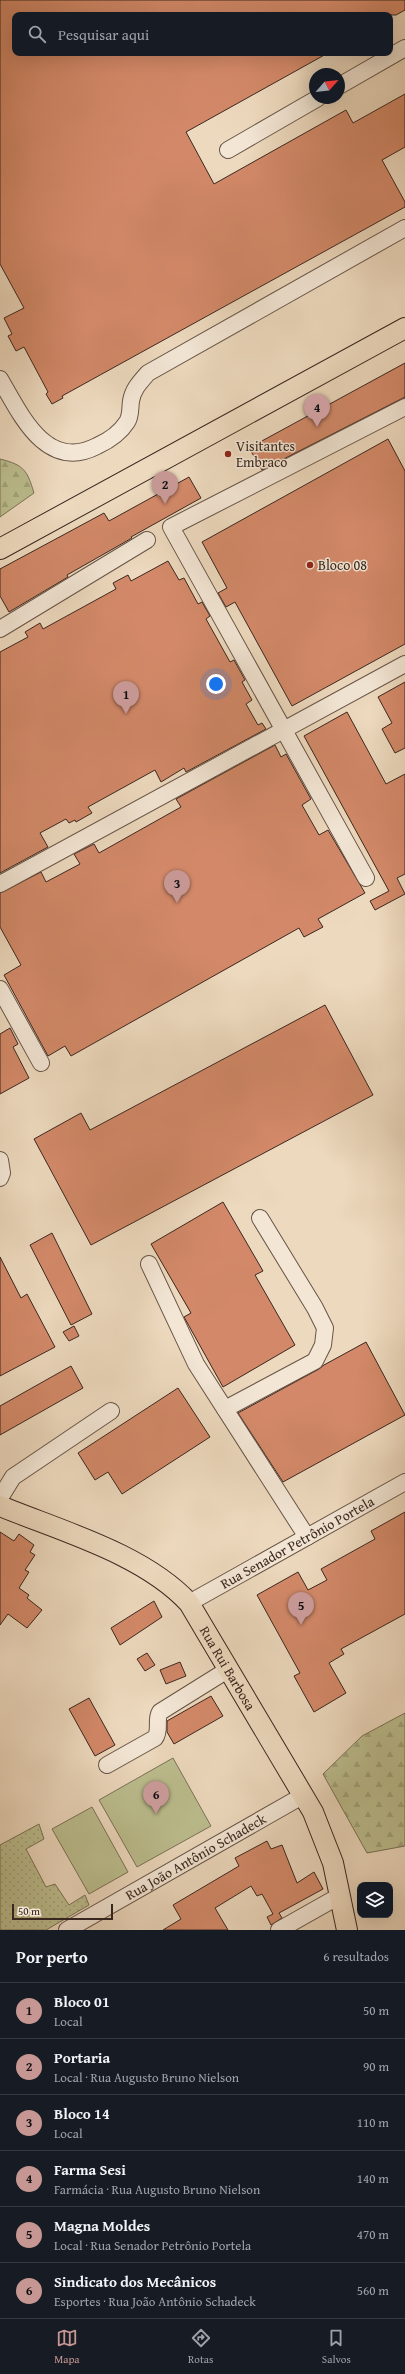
<!DOCTYPE html>
<html lang="pt">
<meta charset="utf-8">
<style>
:root{--surface:#171b24;--page:#242831;--text:#f1f3f6;--muted:#9ea1a6;--line:#363941;--accent:#c59692}
body{margin:0;font-family:"Gentium Book Plus",serif;background:var(--page);color:var(--text)}
.controls{position:absolute;right:12px;bottom:12px;display:grid;overflow:hidden;border-radius:8px;box-shadow:0 4px 16px #0002}
.controls button{width:36px;height:36px;display:grid;place-items:center;padding:0;border:0;border-bottom:1px solid var(--line);background:var(--surface);color:var(--text);font:20px sans-serif}
.compass{position:absolute;left:309px;top:68px;width:36px;height:36px;border-radius:50%;background:var(--surface);box-shadow:0 4px 16px #0002;rotate:63deg}
.scale{position:absolute;left:12px;bottom:10px;width:101px;box-sizing:border-box;padding-left:4px;border:2px solid #3a271f;border-top:0;font-size:11px;line-height:14px;white-space:nowrap;color:#3a271f;-webkit-text-stroke:3px #f3e6d5;paint-order:stroke}
.you{position:absolute;left:216px;top:684px;width:14px;height:14px;margin:-10px;border:3px solid #fff;border-radius:50%;background:#1a73e8;box-shadow:0 0 0 6px #1a73e833}
.badge{display:grid;place-items:center;width:26px;height:26px;border-radius:50%;background:var(--accent);color:#111;font-size:13px;font-weight:700}
.pin{position:absolute;translate:-50% -33px;filter:drop-shadow(0 1px 2px #0008)}
.pin::after{content:'';position:absolute;top:21px;width:14px;height:12px;background:inherit;clip-path:polygon(0 0,100% 0,50% 100%)}
.list{margin:0;padding:0;list-style:none}
h2{display:flex;justify-content:space-between;align-items:center;height:52px;margin:0;padding:0 16px;font-size:17px}
h2 small{font-size:13px;font-weight:400;color:var(--muted)}
.list li{display:grid;grid-template-columns:26px 1fr auto;gap:12px;align-items:center;box-sizing:border-box;height:56px;padding:0 16px;border-top:1px solid var(--line)}
.list b{display:block;font-size:15px;white-space:nowrap}
.list p{margin:0;font-size:13px;white-space:nowrap;color:var(--muted)}
.list em{font-size:13px;font-style:normal;color:var(--muted)}
.icon{flex:none;width:22px;height:22px;fill:none;stroke:currentColor;stroke-width:2;stroke-linecap:round;stroke-linejoin:round}
.map{position:relative;flex:none;width:405px;height:1930px;overflow:hidden}
.search{position:absolute;background:var(--surface);box-shadow:0 4px 16px #0002;left:12px;right:12px;top:12px;height:44px;display:flex;align-items:center;gap:10px;box-sizing:border-box;padding:0 14px;border-radius:8px;color:var(--muted);font-size:15px}
.sheet{height:388px;background:var(--surface)}
nav{display:flex;justify-content:space-around;align-items:center;box-sizing:border-box;height:56px;border-top:1px solid var(--line);background:var(--surface);font-size:11px;color:var(--muted)}
nav a{display:grid;justify-items:center;gap:2px}
nav .on{color:var(--accent)}
.map>svg:first-child{display:block}
.green{fill:url(#green-dots);stroke:#7b7257}
.forest{fill:url(#forest-firs);stroke:#7b7257}
.pitch{fill:#bcbe8f;stroke:#7b7257}
.building{fill:#d38969;stroke:#3a271f}
.lines{fill:none;stroke-linecap:round;stroke-linejoin:round}
.minor-casing{stroke:#675447;stroke-width:18}
.major-casing{stroke:#3a271f;stroke-width:22}
.minor{stroke:#f3e6d5;stroke-width:16}
.major{stroke:#edd9be;stroke-width:20}
.poi-dot{fill:#8f2418;stroke:#f3e6d5;stroke-width:1.5}
.labels{text-anchor:middle;dominant-baseline:central;stroke-width:3;stroke-linejoin:round;paint-order:stroke}
.poi-label{font-size:14px;fill:#3a271f;stroke:#f3e6d5;text-anchor:start}
.street-label{font-size:14px;fill:#3a271f;stroke:#f3e6d5}
</style>
<div class="map">
<svg width="405" height="1930" viewBox="0 0 405 1930">
<defs>
<pattern id="green-dots" width="8" height="8" patternUnits="userSpaceOnUse"><rect width="8" height="8" fill="#bcbe8f"/><path d="M2 2h.1M6 6h.1" fill="none" stroke="#a2a37b" stroke-width="1.8" stroke-linecap="round"/></pattern>
<pattern id="forest-firs" width="22" height="20" patternUnits="userSpaceOnUse"><rect width="22" height="20" fill="#bcbe8f"/><path d="M5 1l3.5 6h-7zM16 11l3.5 6h-7z" fill="#a2a37b"/></pattern>
</defs>
<rect width="100%" height="100%" fill="#edd9be"/>
<filter id="stains"><feTurbulence type="fractalNoise" baseFrequency=".005" numOctaves="4"/><feColorMatrix values="0 0 0 0 .2 0 0 0 0 .09 0 0 0 0 .02 0 0 0 .5 -.17"/></filter>
<radialGradient id="worn" r=".72"><stop offset=".6" stop-color="#630" stop-opacity="0"/><stop offset="1" stop-color="#630" stop-opacity=".3"/></radialGradient>
<path class="green" d="M39 1824 44 1839 26 1849 46 1887 55 1884 69 1905 85 1895 89 1905 46 1930H0V1845Z"/>
<path class="forest" d="M0 459C24 465 27 470 34 493L0 517Z
M405 1713V1846L367 1853 323 1774 362 1736Z"/>
<path class="pitch" d="M173 1758 211 1826 137 1867 99 1800Z
M92 1807 128 1872 89 1894 52 1829Z"/>
<path class="building" d="M0 0H405V10L396 15H15V53H328L186 132 214 184 346 110 353 123 405 94V147L382 160 405 202V207L62 396 63 398 52 404 46 394 48 392 24 347 16 351 8 336 12 334 4 318 24 308 0 264Z
M405 363V397L262 470 249 448Z
M388 439 405 471V644L292 706 235 602 226 607 218 593 227 588 202 542Z
M189 477 201 498 131 537 132 538 67 575 68 577 9 612 0 596V569L104 513 109 521Z
M168 561 179 580 184 578 198 604 202 602 210 616 206 619 230 662 234 660 245 680 242 682 252 700 246 704 258 725 262 723 266 729 186 772 184 768 161 782 155 770 88 807 92 813 76 822 75 820 69 823 66 819 40 833 48 847 0 873V652L28 637 25 632 40 623 43 629 116 589 113 583 128 575 131 581Z
M405 682V748L395 753 382 729 392 723 378 697Z
M347 712 386 784 405 774V874L397 878 405 894 375 910 370 901 389 891 304 736Z
M275 745 281 757 286 754 311 799 302 805 319 835 328 830 365 893 318 919 323 927 304 937 299 928 71 1056 65 1046 48 1056 4 975 21 965 0 927V893L41 872 46 882 80 864 74 854 94 844 99 853 181 807 176 799Z
M325 1005 373 1095 91 1245 34 1139 81 1113 90 1130Z
M10 1028 18 1044 13 1047 29 1078 0 1094V1034Z
M223 1202 263 1271 255 1275 295 1345 223 1387 184 1317 191 1313 151 1244Z
M52 1233 92 1314 71 1325 30 1245Z
M0 1257 21 1298 27 1294 55 1347 0 1376Z
M74 1326 79 1336 69 1341 63 1332Z
M366 1342 405 1415 283 1482 238 1413 319 1369 324 1365Z
M71 1366 83 1388 0 1435V1406Z
M178 1388 210 1437 122 1494 108 1472 95 1480 78 1453Z
M405 1512V1614L341 1649 344 1654 329 1663 346 1693 314 1712 294 1676 300 1673 257 1595 298 1572 308 1590 327 1580 321 1569 375 1539 371 1531Z
M0 1532 14 1541 19 1534 34 1545 30 1552 35 1555 25 1570 29 1572 19 1588 29 1595 27 1598 42 1610 27 1628 8 1614 0 1625Z
M154 1601 162 1617 120 1645 111 1628Z
M147 1653 155 1665 145 1671 137 1659Z
M180 1662 186 1676 166 1684 160 1670Z
M211 1696 223 1716 174 1744 167 1732V1721Z
M89 1698 115 1745 95 1756 69 1709Z
M267 1841 271 1849 282 1845 297 1883 314 1872 323 1889 279 1913 282 1918 271 1925 267 1917 273 1914 262 1894 257 1896 251 1886 215 1908 228 1930H163L181 1919 173 1905 239 1866 235 1858Z"/>
<g class="lines">
<defs>
<g id="minor">
<path d="M339 86 405 48"/>
<path d="M228 150 318 98"/>
<path d="M0 379C21 415 46 472 97 446 108 441 120 433 127 422 131 416 130 408 131 401 133 389 140 382 148 373L405 228"/>
<path d="M0 629 147 540"/>
<path d="M366 878 171 527 405 407"/>
<path d="M0 884 405 664"/>
<path d="M0 989 41 1063"/>
<path d="M0 1160 2 1173 0 1178"/>
<path d="M149 1264 196 1364 307 1537"/>
<path d="M225 1409 315 1361 323 1345 325 1328 315 1308 260 1218"/>
<path d="M0 1498 13 1477 111 1411"/>
<path id="s1" d="M189 1603 405 1482"/>
<path d="M107 1765 155 1738C161 1730 155 1720 160 1712L229 1669"/>
<path id="s2" d="M67 1930 304 1795"/>
<path d="M279 1930 341 1895"/>
</g>
<g id="major">
<path d="M0 549 405 328"/>
<path id="s3" d="M0 1506C61 1531 144 1554 189 1603L313 1812 333 1863 347 1930"/>
</g>
</defs>
<use href="#minor" class="minor-casing"/>
<use href="#major" class="major-casing"/>
<use href="#minor" class="minor"/>
<use href="#major" class="major"/>
</g>
<g class="poi-dot">
<circle cx="228" cy="454" r="4"/>
<circle cx="310" cy="565" r="4"/>
</g>
<g class="labels">
<g class="poi-label">
<text x="236" y="446">Visitantes<tspan x="236" dy="16">Embraco</tspan></text>
<text x="318" y="565">Bloco 08</text>
</g>
<g class="street-label">
<text stroke="none"><textPath href="#s1" startOffset="124">Rua Senador Petrônio Portela</textPath></text>
<text stroke="none"><textPath href="#s3" startOffset="290">Rua Rui Barbosa</textPath></text>
<text stroke="none"><textPath href="#s2" startOffset="148">Rua João Antônio Schadeck</textPath></text>
</g>
</g>
<rect width="100%" height="100%" filter="url(#stains)"/>
<rect width="100%" height="100%" fill="url(#worn)"/>
</svg>
<div class="controls">
<button><svg class="icon" aria-label="layers" viewBox="0 0 24 24"><path d="M12 4l9 5-9 5-9-5zM3 14l9 5 9-5"/></svg></button>
</div>
<svg class="compass" viewBox="-18 -18 36 36"><path d="M0-13l5 13h-10z" fill="#e53935"/><path d="M0 13l5-13h-10z" fill="#9ea1a6"/></svg>
<div class="scale">50 m</div>
<div class="you"></div>
<div class="pin badge" style="left:126px;top:714px">1</div>
<div class="pin badge" style="left:165px;top:504px">2</div>
<div class="pin badge" style="left:177px;top:903px">3</div>
<div class="pin badge" style="left:317px;top:427px">4</div>
<div class="pin badge" style="left:301px;top:1625px">5</div>
<div class="pin badge" style="left:156px;top:1814px">6</div>
<div class="search"><svg class="icon" aria-label="search" viewBox="0 0 24 24"><circle cx="10" cy="10" r="6"/><path d="M15 15l6 6"/></svg>Pesquisar aqui</div>
</div>
<section class="sheet">
<h2>Por perto<small>6 resultados</small></h2>
<ul class="list">
<li><span class="badge">1</span><div><b>Bloco 01</b><p>Local</p></div><em>50 m</em></li>
<li><span class="badge">2</span><div><b>Portaria</b><p>Local · Rua Augusto Bruno Nielson</p></div><em>90 m</em></li>
<li><span class="badge">3</span><div><b>Bloco 14</b><p>Local</p></div><em>110 m</em></li>
<li><span class="badge">4</span><div><b>Farma Sesi</b><p>Farmácia · Rua Augusto Bruno Nielson</p></div><em>140 m</em></li>
<li><span class="badge">5</span><div><b>Magna Moldes</b><p>Local · Rua Senador Petrônio Portela</p></div><em>470 m</em></li>
<li><span class="badge">6</span><div><b>Sindicato dos Mecânicos</b><p>Esportes · Rua João Antônio Schadeck</p></div><em>560 m</em></li>
</ul>
</section>
<nav>
<a class="on"><svg class="icon" aria-label="map" viewBox="0 0 24 24"><path d="M3 6l6-2 6 2 6-2v14l-6 2-6-2-6 2zM9 4v14M15 6v14"/></svg>Mapa</a>
<a><svg class="icon" aria-label="directions" viewBox="0 0 24 24"><path d="M12 3l9 9-9 9-9-9zM9 14v-3h6M13 9l2 2-2 2"/></svg>Rotas</a>
<a><svg class="icon" aria-label="saved" viewBox="0 0 24 24"><path d="M7 4h10v16l-5-4-5 4z"/></svg>Salvos</a>
</nav>
